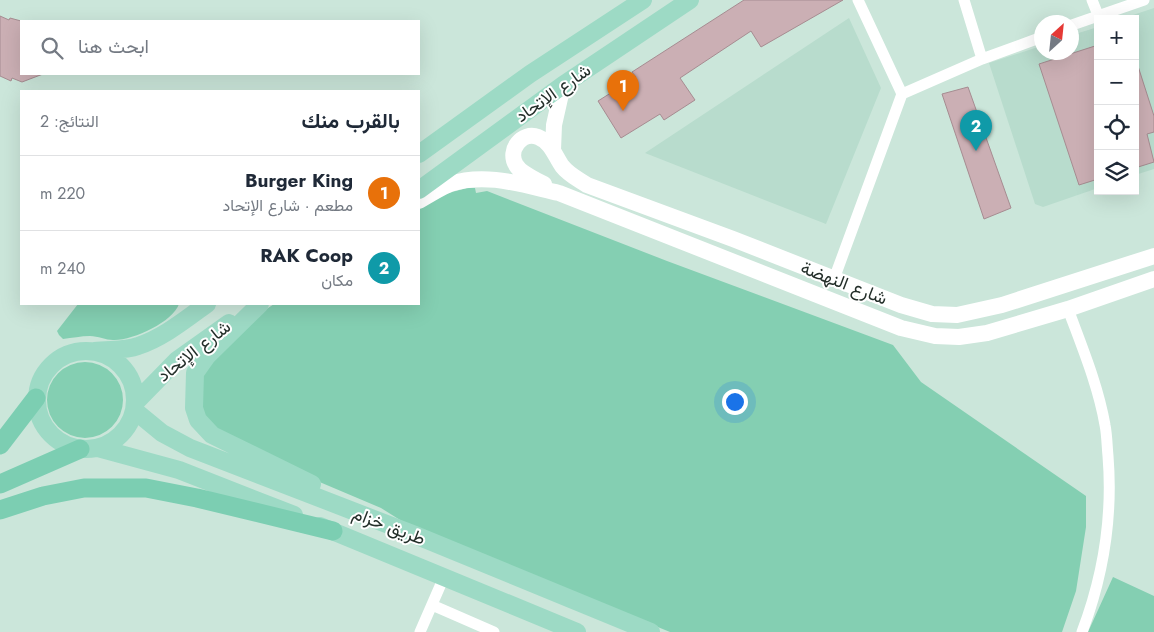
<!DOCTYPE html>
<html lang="ar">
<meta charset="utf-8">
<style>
:root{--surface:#fff;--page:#f2f2f3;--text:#1f2937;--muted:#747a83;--line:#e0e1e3;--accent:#a30b49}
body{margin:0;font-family:Jost,Vazirmatn,sans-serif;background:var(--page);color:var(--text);direction:rtl}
.controls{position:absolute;right:15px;top:15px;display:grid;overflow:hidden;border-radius:0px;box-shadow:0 5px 20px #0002}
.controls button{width:45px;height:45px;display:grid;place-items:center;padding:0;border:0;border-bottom:1px solid var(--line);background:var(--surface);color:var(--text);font:25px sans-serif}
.compass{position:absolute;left:1034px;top:15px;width:45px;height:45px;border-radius:50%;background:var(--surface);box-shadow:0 5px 20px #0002;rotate:27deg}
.you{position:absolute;left:734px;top:401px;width:18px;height:18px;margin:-12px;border:4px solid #fff;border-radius:50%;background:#1a73e8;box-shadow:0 0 0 8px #1a73e833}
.badge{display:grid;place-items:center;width:32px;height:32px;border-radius:50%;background:var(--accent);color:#fff;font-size:16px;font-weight:700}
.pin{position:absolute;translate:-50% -41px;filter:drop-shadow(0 1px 2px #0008)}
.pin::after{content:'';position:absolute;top:26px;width:18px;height:15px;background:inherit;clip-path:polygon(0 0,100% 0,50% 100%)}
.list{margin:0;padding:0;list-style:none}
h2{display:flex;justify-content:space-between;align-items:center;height:65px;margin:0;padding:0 20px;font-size:21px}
h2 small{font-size:16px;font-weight:400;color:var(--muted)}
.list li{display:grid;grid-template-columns:32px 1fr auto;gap:15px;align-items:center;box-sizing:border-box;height:75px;padding:0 20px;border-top:1px solid var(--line)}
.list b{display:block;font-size:19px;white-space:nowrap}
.list p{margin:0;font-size:16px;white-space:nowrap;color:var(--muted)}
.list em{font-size:16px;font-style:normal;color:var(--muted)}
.icon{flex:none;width:28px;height:28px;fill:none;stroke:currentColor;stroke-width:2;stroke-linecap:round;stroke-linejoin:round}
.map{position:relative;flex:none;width:1154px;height:632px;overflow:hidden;direction:ltr}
.search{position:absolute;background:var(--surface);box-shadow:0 5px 20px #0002;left:20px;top:20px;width:400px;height:55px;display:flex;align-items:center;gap:12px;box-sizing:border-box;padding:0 18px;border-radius:0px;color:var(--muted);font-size:19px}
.panel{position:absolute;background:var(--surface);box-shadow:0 5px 20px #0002;left:20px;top:90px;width:400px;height:215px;border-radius:0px;direction:rtl}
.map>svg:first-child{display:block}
.built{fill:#b8dccd}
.green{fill:#84cfb2}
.building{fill:#cbafb4;stroke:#a68c91}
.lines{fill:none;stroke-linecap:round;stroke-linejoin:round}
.minor{stroke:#fff;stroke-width:11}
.secondary{stroke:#fff;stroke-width:16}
.primary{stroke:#9ddac5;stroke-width:18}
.trunk{stroke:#7cceb2;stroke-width:19}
.labels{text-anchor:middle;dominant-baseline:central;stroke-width:4;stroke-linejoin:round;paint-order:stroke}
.street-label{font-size:18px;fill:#242f2a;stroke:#fff}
</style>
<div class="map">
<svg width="1154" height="632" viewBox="0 0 1154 632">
<rect width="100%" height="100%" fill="#cbe6da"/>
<path class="built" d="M1154 8V169L1135 175V19H1121Z
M849 18 881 88 826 224 645 153Z
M1098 27V188L1043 207 1035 204 989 63 1041 46 1042 52H1072V35Z"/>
<path class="green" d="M467 188H475L476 193 487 191 667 261 893 345 921 382 1086 496V527L1076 591 1062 632H670L408 525 381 508 220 440 205 431 192 381 255 317 274 304H419V206L430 198Z
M78 304H179C173 322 132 341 113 340 106 340 98 336 90 336 81 336 72 338 63 339L59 335 57 331Z
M47 400a38 38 0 1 1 76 0a38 38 0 1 1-76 0Z
M1113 577 1154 596V632H1088Z"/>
<path class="building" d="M744 0H843L761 47 751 31 680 78 695 100 664 120 660 114 621 138 598 101 636 77 632 72Z
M0 16 9 20 10 18 21 21V74H43L22 82 12 78 11 81 0 76Z
M1098 45V179L1079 185 1039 64Z
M1137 63 1154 116V132L1147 134 1154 162 1135 168V64Z
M968 87 1011 208 984 219 942 94Z"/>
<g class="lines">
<path class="minor" d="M964 0 982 59
M1092 0 1098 15
M1072 25 1144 0
M902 94 982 59 1042 37
M834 279 902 94 858 0
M1068 309C1082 347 1098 385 1105 425 1107 435 1107 446 1108 456 1113 518 1104 574 1082 632
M432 605 494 632
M420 632 444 577"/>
<path class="secondary" d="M553 150 554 125 563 85
M544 184C535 179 521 174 516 165 507 150 522 131 538 137 551 142 555 156 562 166 569 175 578 179 587 185L733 239 901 305 932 314 957 315 1002 305 1154 256
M419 201C429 195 440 188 450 184 486 172 523 185 559 193L901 328 935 336 959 337 987 333 1068 309 1154 279"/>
<path class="primary" d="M419 154 530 74 643 0
M419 190 563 85 690 0
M260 304 207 356 195 373 194 408 198 420 212 435 312 484
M95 351C109 349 124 351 138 346 163 338 186 319 207 304
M37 400a49 49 0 1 1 98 0a49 49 0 1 1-98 0Z
M135 403 177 360 229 323
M134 410 162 433 190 448 415 535 651 632
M98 448 179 470 294 515
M320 526 577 632"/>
<path class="trunk" d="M0 445 36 398
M0 484 80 449
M0 510 43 496 84 488H146L197 498 333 531"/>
</g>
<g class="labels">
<g class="street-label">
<text transform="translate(553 93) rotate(-35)">شارع الإتحاد</text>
<text transform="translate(844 283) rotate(21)">شارع النهضة</text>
<text transform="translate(194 351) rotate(-38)">شارع الإتحاد</text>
<text transform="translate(389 526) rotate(21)">طريق خزام</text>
</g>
</g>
</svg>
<div class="controls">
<button>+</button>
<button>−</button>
<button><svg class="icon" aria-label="locate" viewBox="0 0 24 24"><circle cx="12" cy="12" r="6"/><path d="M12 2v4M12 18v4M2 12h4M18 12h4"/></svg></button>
<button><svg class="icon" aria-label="layers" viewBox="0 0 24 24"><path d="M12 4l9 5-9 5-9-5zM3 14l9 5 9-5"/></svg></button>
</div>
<svg class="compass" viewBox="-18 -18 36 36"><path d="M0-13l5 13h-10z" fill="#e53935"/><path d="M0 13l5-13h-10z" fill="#747a83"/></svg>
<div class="you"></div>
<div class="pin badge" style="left:623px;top:111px;background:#e8710a">1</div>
<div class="pin badge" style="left:976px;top:151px;background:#0f9aa8">2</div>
<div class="search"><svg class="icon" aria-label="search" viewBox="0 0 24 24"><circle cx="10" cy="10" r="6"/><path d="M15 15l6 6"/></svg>ابحث هنا</div>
<section class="panel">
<h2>بالقرب منك<small>النتائج: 2</small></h2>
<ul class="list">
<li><span class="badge" style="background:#e8710a">1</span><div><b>Burger King</b><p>مطعم · شارع الإتحاد</p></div><em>220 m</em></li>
<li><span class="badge" style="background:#0f9aa8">2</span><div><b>RAK Coop</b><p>مكان</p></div><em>240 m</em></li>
</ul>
</section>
</div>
